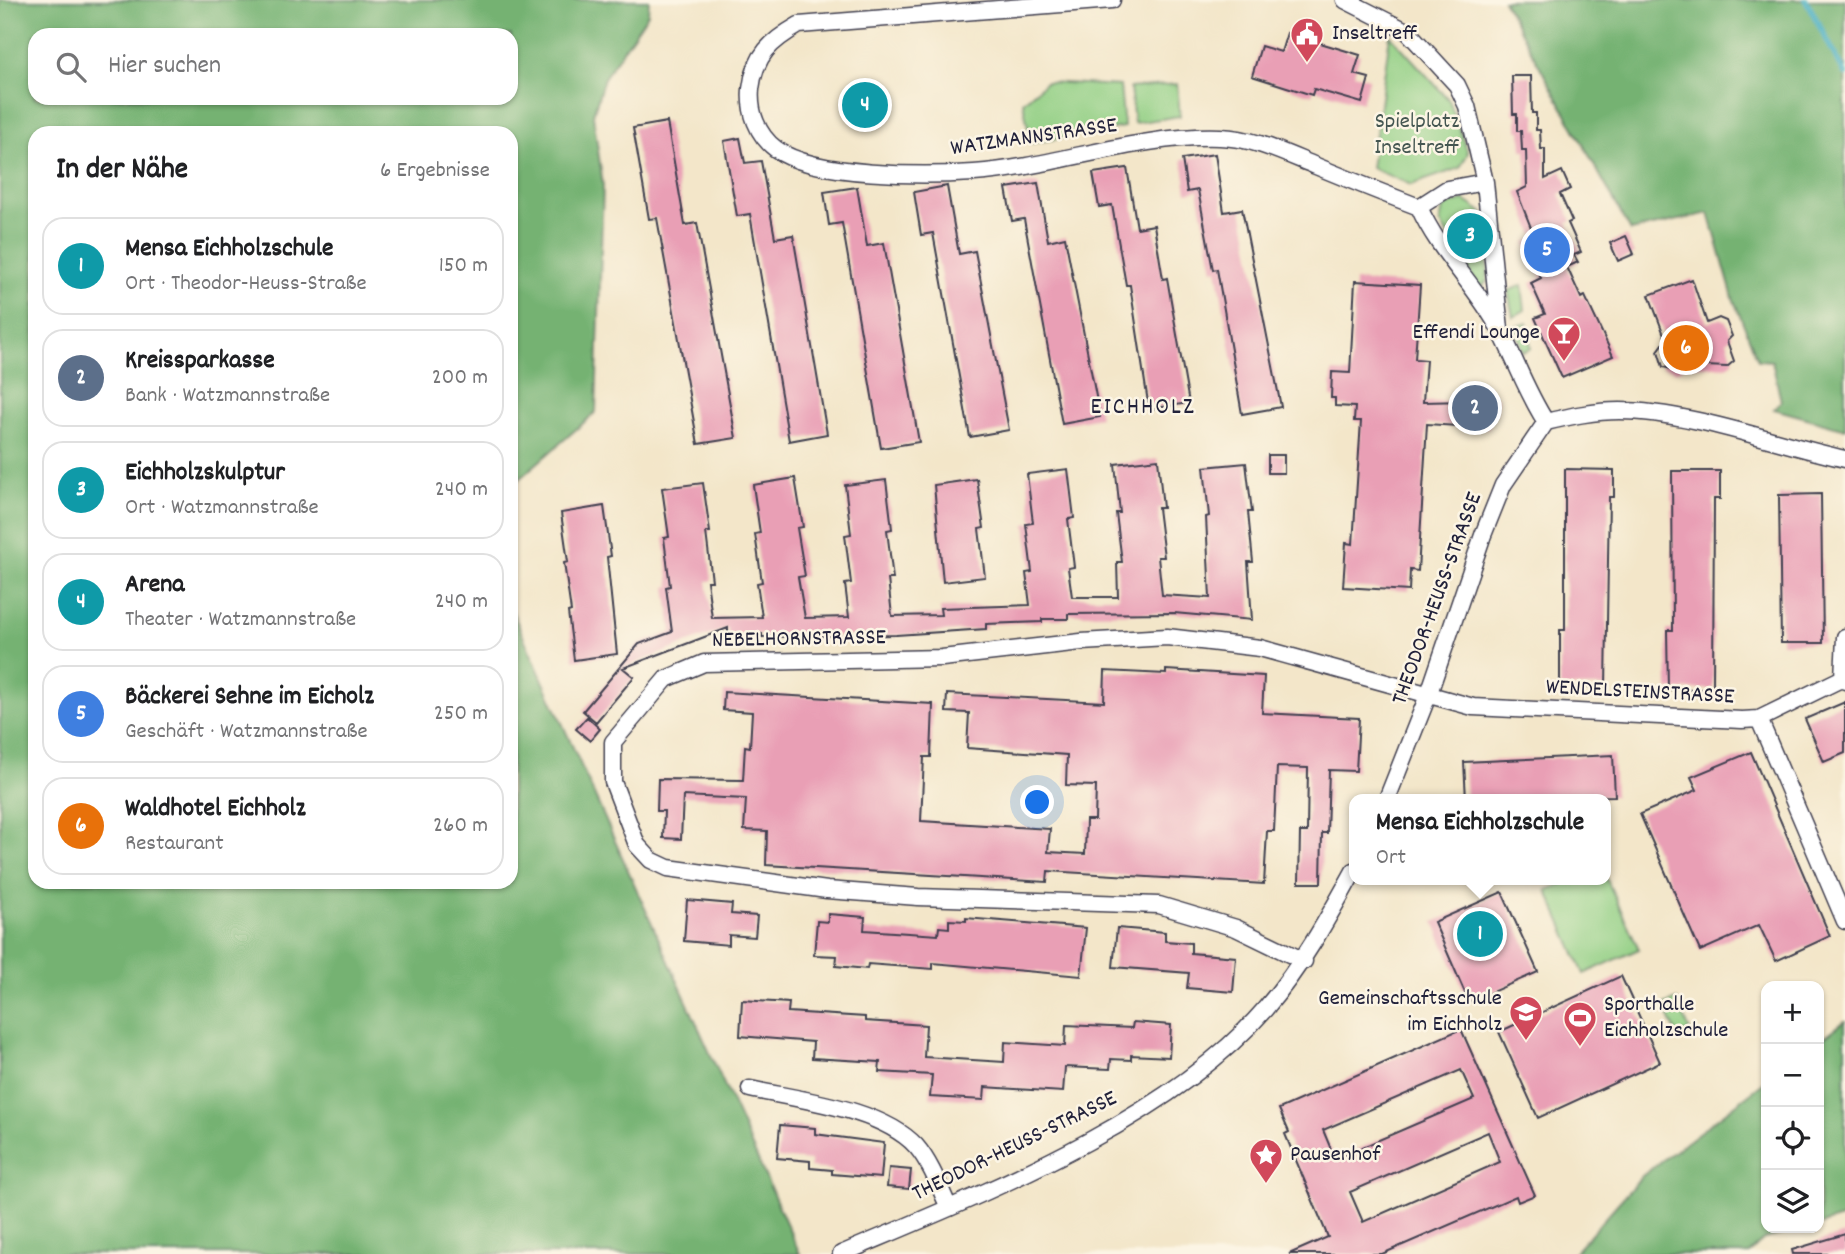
<!DOCTYPE html>
<html lang="de">
<meta charset="utf-8">
<style>
:root{--surface:#fff;--page:#f2f2f2;--text:#202124;--muted:#757577;--line:#e0e0e0;--accent:#d1495b}
body{margin:0;font-family:Dekko,sans-serif;background:var(--page);color:var(--text)}
.controls{position:absolute;right:21px;bottom:21px;display:grid;overflow:hidden;border-radius:14px;box-shadow:0 2px 5px #0004}
.controls button{width:63px;height:63px;display:grid;place-items:center;padding:0;border:0;border-bottom:2px solid var(--line);background:var(--surface);color:var(--text);font:35px sans-serif}
.you{position:absolute;left:1038px;top:803px;width:24px;height:24px;margin:-18px;border:5px solid #fff;border-radius:50%;background:#1a73e8;box-shadow:0 0 0 10px #1a73e833}
.badge{display:grid;place-items:center;width:46px;height:46px;border-radius:50%;background:var(--accent);color:#fff;font-size:23px;font-weight:700}
.pin{position:absolute;translate:-50% -50%;border:4px solid #fff;box-shadow:0 2px 7px #0006}
.popup{position:absolute;left:1349px;top:794px;width:262px;height:91px;box-sizing:border-box;display:grid;place-content:center;border-radius:14px;background:var(--surface);filter:drop-shadow(0 2px 5px #0005);font-size:23px;white-space:nowrap;color:var(--muted)}
.popup b{font-size:26px;color:var(--text)}
.popup::after{content:'';position:absolute;left:50%;top:100%;margin-left:-14px;border:14px solid transparent;border-top-color:var(--surface)}
.list{margin:0;padding:0;list-style:none}
h2{display:flex;justify-content:space-between;align-items:center;height:91px;margin:0;padding:0 28px;font-size:30px}
h2 small{font-size:23px;font-weight:400;color:var(--muted)}
.list li{display:grid;grid-template-columns:46px 1fr auto;gap:21px;align-items:center;box-sizing:border-box;height:98px;margin:0 14px 14px;padding:0 14px;border:2px solid var(--line);border-radius:21px}
.list b{display:block;font-size:26px;white-space:nowrap}
.list p{margin:0;font-size:23px;white-space:nowrap;color:var(--muted)}
.list em{font-size:23px;font-style:normal;color:var(--muted)}
.icon{flex:none;width:38px;height:38px;fill:none;stroke:currentColor;stroke-width:2;stroke-linecap:round;stroke-linejoin:round}
.map{position:relative;flex:none;width:1845px;height:1254px;overflow:hidden}
.search{position:absolute;background:var(--surface);box-shadow:0 2px 5px #0004;left:28px;top:28px;width:490px;height:77px;display:flex;align-items:center;gap:18px;box-sizing:border-box;padding:0 24px;border-radius:21px;color:var(--muted);font-size:26px}
.panel{position:absolute;background:var(--surface);box-shadow:0 2px 5px #0004;left:28px;top:126px;width:490px;height:763px;border-radius:21px}
.map>svg:first-child{display:block}
.green{fill:#92cf84;stroke:#5a7860;stroke-width:2}
.forest{fill:#75b272;stroke:#4c6a56;stroke-width:2;fill-rule:evenodd}
.lines{fill:none;stroke-linecap:round;stroke-linejoin:round}
.stream{stroke:#41acc0;stroke-width:6}
.building{fill:#e99fb5;fill-rule:evenodd}
.minor-casing{stroke:#413f50;stroke-width:19}
.minor{stroke:#fff;stroke-width:16}
.labels{text-anchor:middle;dominant-baseline:central;stroke-width:5;stroke-linejoin:round;paint-order:stroke}
.poi-label{font-size:23px;fill:#22223b;stroke:#fcf5e5;text-anchor:start}
.park-label{font-size:23px;fill:#445651;stroke:#fcf5e5}
.street-label{font-size:23px;fill:#22223b;stroke:#fcf5e5}
.neighbourhood-label{font-size:24px;letter-spacing:2px;fill:#22223b;stroke:#fcf5e5}
</style>
<div class="map">
<svg width="1845" height="1254" viewBox="0 0 1845 1254">
<rect width="100%" height="100%" fill="#fcf5e5"/>
<filter id="ink" filterUnits="userSpaceOnUse"><feTurbulence type="fractalNoise" baseFrequency=".0143" numOctaves="2"/><feDisplacementMap in="SourceGraphic" scale="14" xChannelSelector="R" yChannelSelector="G"/><feConvolveMatrix kernelMatrix="1 2 1 2 8 2 1 2 1" color-interpolation-filters="sRGB"/></filter>
<filter id="wash" filterUnits="userSpaceOnUse"><feTurbulence type="fractalNoise" baseFrequency=".00686" numOctaves="4" result="noise"/><feDisplacementMap in="SourceGraphic" scale="28" xChannelSelector="R" yChannelSelector="G"/><feGaussianBlur stdDeviation="1.57" result="paint"/><feColorMatrix in="noise" values="0 0 0 0 0 0 0 0 0 0 0 0 0 0 0 0 0 1.4 0 .05"/><feComposite in="paint" operator="in"/></filter>
<g filter="url(#wash)">
<rect width="100%" height="100%" fill="#f3e6c9"/>
<path class="green" d="M1390 35 1449 100 1468 153 1460 168 1411 185 1371 168Z
M1046 82 1120 86 1124 127 1031 143 1023 102Z
M1177 84 1180 116 1134 123 1130 88Z
M1464 200 1483 213 1488 272 1487 281 1480 289 1440 222 1443 207Z
M1522 285 1525 310 1513 317 1508 291Z
M1527 323 1531 348 1523 352 1515 327Z
M1606 878 1639 949 1584 974 1547 890 1572 880Z
M1677 1000 1690 1031 1677 1035 1664 1005Z"/>
<path class="forest" d="M0 0H649L648 14 604 78 593 115 603 185 596 412 511 486V133H35V882H511V609L800 1254H0ZM511 35V98H35V35Z
M1503 0H1845V429L1774 409 1781 401 1772 361 1758 360 1733 298 1709 213 1631 231Z
M1845 1021V1217L1819 1225V1041Z
M1766 1081V1228H1807L1764 1239 1749 1254H1573L1642 1176Z"/>
<g class="lines">
<path class="stream" d="M1806 0 1845 74"/>
</g>
<g id="blocks">
<path class="building" d="M1287 33 1360 55 1354 74 1369 78 1362 103 1314 89 1312 95 1252 76 1261 46 1281 52Z
M1512 76H1531L1532 113H1536V130H1540L1541 149H1545V179L1562 171 1570 189 1560 194 1572 221 1568 223 1581 252 1574 255 1578 262 1567 267 1581 298 1585 296 1613 356 1562 378 1535 318 1545 314 1531 283 1541 278 1525 242 1535 238 1517 192 1527 187 1526 150H1522L1521 131H1517V114H1513Z
M667 122 685 225 697 223 736 438 698 444 657 218 649 219 633 128Z
M740 138 745 163 761 161 775 238 793 235 827 434 789 441 750 214 737 216 724 141Z
M1215 154 1224 212 1242 209 1281 407 1242 414 1217 269 1213 270 1198 190 1187 192 1182 159Z
M1127 168 1137 228 1154 225 1163 279 1167 278 1189 403 1149 409 1130 285H1126L1112 205 1099 207 1093 173Z
M1038 183 1048 241 1065 237 1100 417 1062 424 1024 219 1012 221 1006 188Z
M947 186 959 254 975 251 1009 430 970 437 933 233 921 235 914 192Z
M857 187 867 246 884 243 919 442 881 448 842 223 829 225 824 192Z
M1626 236 1634 254 1618 261 1610 243Z
M1692 279 1707 323 1719 318 1726 321 1732 336 1727 341 1734 361 1727 367 1684 365 1679 371 1663 367 1658 351 1666 340 1649 295Z
M1355 281 1420 285 1415 359 1426 360 1423 402 1467 401 1468 395 1498 397 1496 415H1490L1489 428 1427 424 1418 571 1410 570 1409 591 1343 587 1346 543 1353 544 1361 421H1354L1355 407 1335 406V398H1331L1332 372 1350 373Z
M1268 455H1284V473H1268Z
M1158 459 1163 508H1158L1164 557H1158L1162 595 1210 598 1206 517 1209 516 1204 467 1246 463 1252 512H1248L1253 562H1248L1252 620 1174 613 1068 614V619H1042V622L986 624V629L896 635 762 637V634L728 635V628L623 668 634 677 596 722 583 711 639 644 672 632 666 587 670 586 664 538 669 537 662 488 703 483 710 532H706L712 581H707L712 618 762 617 757 583 762 582 755 534 760 533 753 485 795 478 803 527 797 528 805 576 798 577 805 618 849 617 845 584 851 583 845 535 851 534 845 485 886 480 892 529 887 530 893 579H888L892 616 941 615 940 608 1030 605 1026 573 1032 572 1026 524 1033 523 1027 474 1068 469 1074 518 1068 519 1074 567 1068 568 1072 597H1118L1117 562H1122L1116 513H1120L1115 464Z
M1565 469 1614 470V497H1609L1606 687H1560V630H1565Z
M1672 471H1720V499H1714L1713 689 1668 690 1667 630H1673Z
M977 479 984 528 979 529 985 577 943 582 934 485Z
M1821 494 1823 643H1781L1779 495Z
M604 506 611 556 607 557 617 654 574 660 568 612 571 611 564 563 568 562 561 513Z
M1166 670 1264 676 1262 713 1359 718 1356 771 1329 770 1327 833H1322L1321 883H1299L1300 832H1307L1308 768 1277 767 1274 831H1267L1264 884 1048 871 1047 882 766 865 767 831 744 830 746 799 683 796 681 839 663 838 664 811H657L658 779 743 780 745 746 750 747 752 712 723 710 724 692 933 704 931 757H924L921 821 1050 829 1048 852 1085 854 1086 820H1095L1096 786 1066 785 1067 755 967 748 969 713 946 712 947 694 1104 702 1105 671 1166 674Z
M1845 702V753L1824 762 1805 719Z
M587 717 600 729 590 741 576 729Z
M1751 752 1830 936 1776 961 1759 925 1700 951 1640 814 1697 790 1691 777Z
M1613 755 1615 796 1466 799 1464 762Z
M1502 892 1538 972 1469 1002 1434 922Z
M687 900 732 904 731 914 757 916 755 937 729 935V945L684 941Z
M828 914 865 917 864 930 938 935 939 927 949 928V920L966 921V918L1086 928 1081 976 933 963V969L868 964 867 969 836 966 837 956 814 955 817 921 828 922Z
M1117 928 1165 932V941L1191 943V953L1236 957 1233 992 1187 988 1189 973 1113 967Z
M1621 976 1660 1062 1538 1118 1499 1032Z
M742 1000 789 1003 788 1012 865 1017V1021L926 1025 924 1057 1004 1062 1005 1042 1065 1046 1066 1025 1132 1028 1133 1022 1171 1025 1169 1057 1131 1055V1060L1111 1059 1110 1069 1065 1067 1063 1092 985 1087 984 1100 930 1097 932 1075 879 1072 880 1062 812 1058 813 1042 740 1036Z
M1461 1029 1535 1195 1518 1202 1516 1196 1382 1254H1289L1328 1237 1285 1134 1289 1132 1279 1109ZM1461 1070 1474 1099 1335 1159 1323 1130ZM1488 1132 1500 1162 1363 1222 1350 1192Z
M780 1125 815 1128V1134L884 1143 881 1178 832 1174V1170L810 1168V1161L777 1158Z
M889 1168 911 1170 909 1189 887 1187Z
M1845 1234V1254H1793L1792 1250Z"/>
</g>
</g>
<g filter="url(#ink)">
<use href="#blocks" fill-opacity="0" stroke="#413f50" stroke-width="2"/>
<g class="lines">
<defs>
<path id="minor" d="M1112 0 799 25C771 41 755 55 751 89 749 111 757 135 776 149 813 177 927 176 974 173 1055 167 1139 134 1220 137 1254 138 1284 153 1316 166 1350 180 1385 194 1419 207 1439 253 1477 286 1500 330 1516 361 1527 393 1546 422
M1345 0 1408 32 1457 85 1467 106 1485 182 1500 329
M1419 207 1447 189 1485 182
M1546 422C1571 416 1594 411 1620 411 1690 411 1776 444 1845 459
M1843 678 1845 637
M1759 719 1845 921
M1387 799 1429 693 1483 535 1503 485 1546 422
M1304 961 1236 928 1159 905 918 897 827 890 668 868 651 860 637 845 613 782V742L666 679 704 663 942 658 1081 642 1167 637 1260 648 1473 707 1742 720 1759 719 1843 678 1845 681
M750 1089C799 1100 881 1108 916 1146 930 1162 940 1188 949 1208
M841 1254C977 1196 1167 1123 1265 1009 1301 967 1327 920 1354 871"/>
</defs>
<use href="#minor" class="minor-casing"/>
<use href="#minor" class="minor"/>
</g>
</g>
<defs>
<symbol id="civic-pin" viewBox="-11 -11 22 30"><path d="M0 17L-7.5 6A9.5 9.5 0 1 1 7.5 6Z" fill="#d1495b" stroke="#fcf5e5"/><path d="M-.6-6.5H3V-4.5H.6V-3L4-1V1h2V6H-6V1h2V-1L-.6-3ZM-1.2 2.5V6h2.4V2.5Z" fill="#fff"/></symbol>
<symbol id="bar-pin" viewBox="-11 -11 22 30"><path d="M0 17L-7.5 6A9.5 9.5 0 1 1 7.5 6Z" fill="#d1495b" stroke="#fcf5e5"/><path d="M-6-5H6L.8 .8V4.5H3.5V6h-7V4.5H-.8V.8Z" fill="#fff"/></symbol>
<symbol id="school-pin" viewBox="-11 -11 22 30"><path d="M0 17L-7.5 6A9.5 9.5 0 1 1 7.5 6Z" fill="#d1495b" stroke="#fcf5e5"/><path d="M0-5L7-2L0 1L-7-2ZM-4 1L0 2.5L4 1V4Q0 6-4 4Z" fill="#fff"/></symbol>
<symbol id="stadium-pin" viewBox="-11 -11 22 30"><path d="M0 17L-7.5 6A9.5 9.5 0 1 1 7.5 6Z" fill="#d1495b" stroke="#fcf5e5"/><path d="M0-5a6.5 5 0 1 0 0 10a6.5 5 0 1 0 0-10ZM-3.5-1.8h7v3.6h-7Z" fill="#fff"/></symbol>
<symbol id="sight-pin" viewBox="-11 -11 22 30"><path d="M0 17L-7.5 6A9.5 9.5 0 1 1 7.5 6Z" fill="#d1495b" stroke="#fcf5e5"/><path d="M0-6L1.8-2.2L6-1.7L2.9 1.2L3.7 5.4L0 3.3L-3.7 5.4L-2.9 1.2L-6-1.7L-1.8-2.2Z" fill="#fff"/></symbol>
</defs>
<g fill-rule="evenodd">
<use href="#civic-pin" x="1288" y="15" width="38" height="52"/>
<use href="#bar-pin" x="1545" y="314" width="38" height="52"/>
<use href="#school-pin" x="1507" y="993" width="38" height="52"/>
<use href="#stadium-pin" x="1561" y="999" width="38" height="52"/>
<use href="#sight-pin" x="1247" y="1136" width="38" height="52"/>
</g>
<g class="labels">
<g class="poi-label">
<text x="1332" y="34">Inseltreff</text>
<text x="1540" y="333" text-anchor="end">Effendi Lounge</text>
<text x="1502" y="999" text-anchor="end">Gemeinschaftsschule<tspan x="1502" dy="26">im Eichholz</tspan></text>
<text x="1604" y="1005">Sporthalle<tspan x="1604" dy="26">Eichholzschule</tspan></text>
<text x="1290" y="1155">Pausenhof</text>
</g>
<g class="park-label">
<text x="1417" y="122">Spielplatz<tspan x="1417" dy="26">Inseltreff</tspan></text>
</g>
<g class="street-label">
<text transform="translate(1034 138) rotate(-8)">WATZMANNSTRASSE</text>
<text transform="translate(1438 599) rotate(-70)">THEODOR-HEUSS-STRASSE</text>
<text transform="translate(799 640) rotate(-1)">NEBELHORNSTRASSE</text>
<text transform="translate(1640 693) rotate(3)">WENDELSTEINSTRASSE</text>
<text transform="translate(1015 1147) rotate(-26)">THEODOR-HEUSS-STRASSE</text>
</g>
<g class="neighbourhood-label">
<text x="1143" y="408">EICHHOLZ</text>
</g>
</g>
</svg>
<div class="controls">
<button>+</button>
<button>−</button>
<button><svg class="icon" aria-label="locate" viewBox="0 0 24 24"><circle cx="12" cy="12" r="6"/><path d="M12 2v4M12 18v4M2 12h4M18 12h4"/></svg></button>
<button><svg class="icon" aria-label="layers" viewBox="0 0 24 24"><path d="M12 4l9 5-9 5-9-5zM3 14l9 5 9-5"/></svg></button>
</div>
<div class="you"></div>
<div class="pin badge" style="left:1480px;top:934px;background:#0f9aa8">1</div>
<div class="popup"><b>Mensa Eichholzschule</b>Ort</div>
<div class="pin badge" style="left:1475px;top:408px;background:#5c6f8a">2</div>
<div class="pin badge" style="left:1470px;top:236px;background:#0f9aa8">3</div>
<div class="pin badge" style="left:865px;top:105px;background:#0f9aa8">4</div>
<div class="pin badge" style="left:1547px;top:250px;background:#3f7fe0">5</div>
<div class="pin badge" style="left:1686px;top:348px;background:#e8710a">6</div>
<div class="search"><svg class="icon" aria-label="search" viewBox="0 0 24 24"><circle cx="10" cy="10" r="6"/><path d="M15 15l6 6"/></svg>Hier suchen</div>
<section class="panel">
<h2>In der Nähe<small>6 Ergebnisse</small></h2>
<ul class="list">
<li><span class="badge" style="background:#0f9aa8">1</span><div><b>Mensa Eichholzschule</b><p>Ort · Theodor-Heuss-Straße</p></div><em>150 m</em></li>
<li><span class="badge" style="background:#5c6f8a">2</span><div><b>Kreissparkasse</b><p>Bank · Watzmannstraße</p></div><em>200 m</em></li>
<li><span class="badge" style="background:#0f9aa8">3</span><div><b>Eichholzskulptur</b><p>Ort · Watzmannstraße</p></div><em>240 m</em></li>
<li><span class="badge" style="background:#0f9aa8">4</span><div><b>Arena</b><p>Theater · Watzmannstraße</p></div><em>240 m</em></li>
<li><span class="badge" style="background:#3f7fe0">5</span><div><b>Bäckerei Sehne im Eicholz</b><p>Geschäft · Watzmannstraße</p></div><em>250 m</em></li>
<li><span class="badge" style="background:#e8710a">6</span><div><b>Waldhotel Eichholz</b><p>Restaurant</p></div><em>260 m</em></li>
</ul>
</section>
</div>
